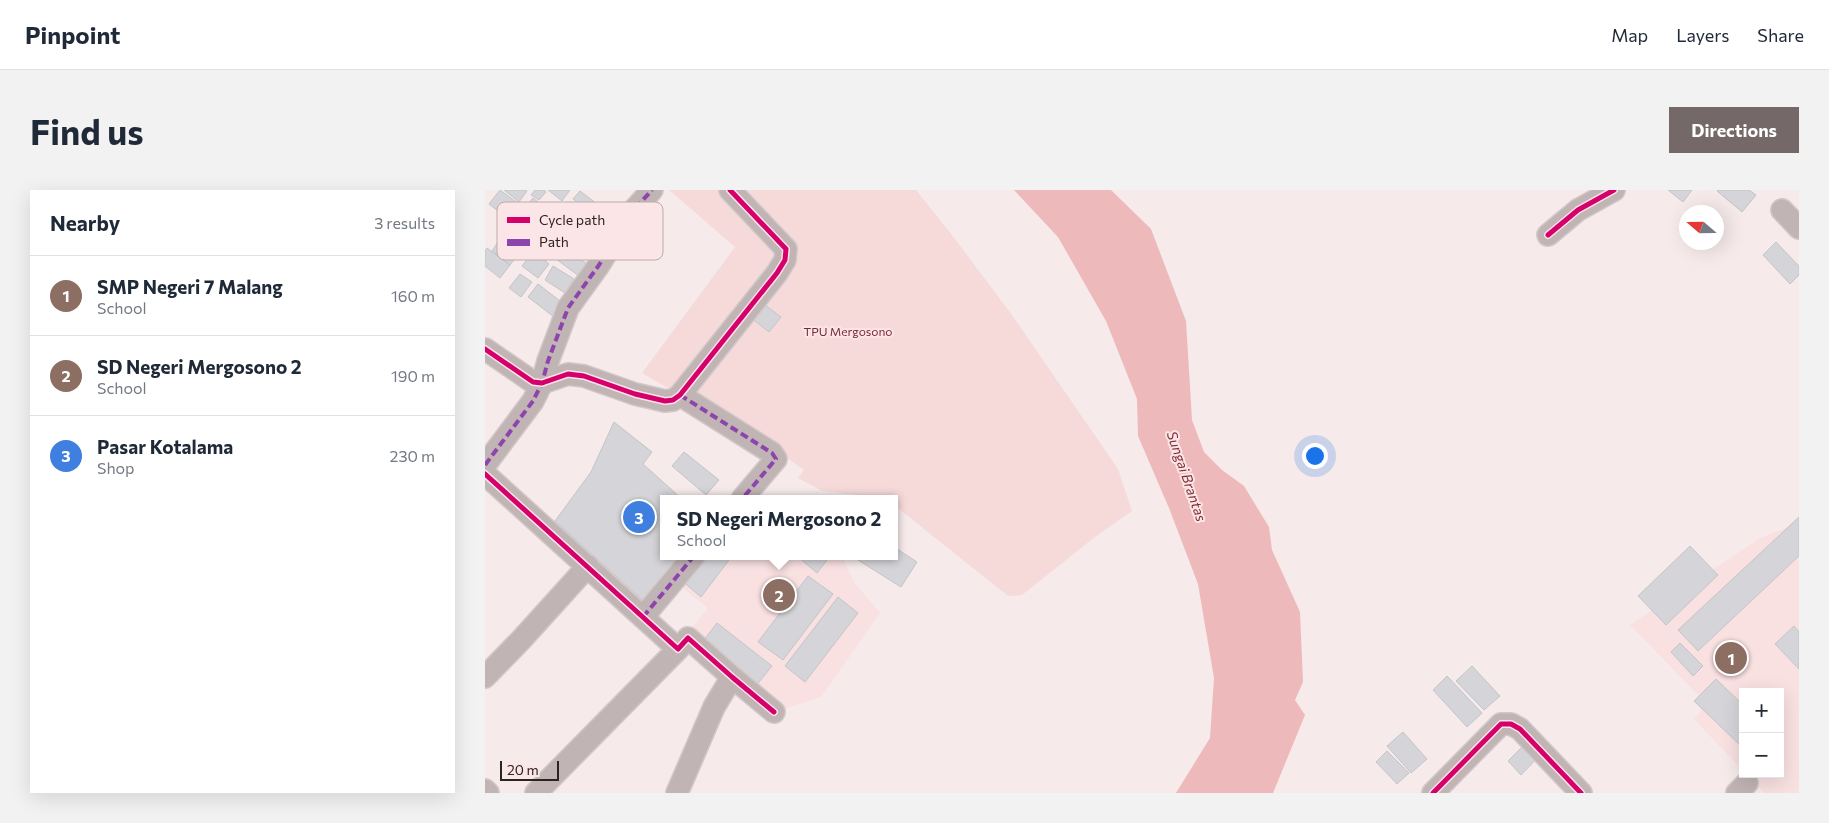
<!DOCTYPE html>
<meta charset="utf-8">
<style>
:root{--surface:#fff;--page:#f2f2f3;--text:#1f2937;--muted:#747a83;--line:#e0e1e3;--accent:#756868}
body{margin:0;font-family:Commissioner,sans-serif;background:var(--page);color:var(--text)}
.controls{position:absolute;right:15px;bottom:15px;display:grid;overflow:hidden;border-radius:0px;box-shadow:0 5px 20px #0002}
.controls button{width:45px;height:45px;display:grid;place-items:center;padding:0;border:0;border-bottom:1px solid var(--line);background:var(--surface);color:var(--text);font:25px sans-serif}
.compass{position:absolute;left:1194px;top:15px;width:45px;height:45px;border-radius:50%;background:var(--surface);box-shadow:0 5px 20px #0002;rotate:290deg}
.scale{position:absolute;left:15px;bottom:12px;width:59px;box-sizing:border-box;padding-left:5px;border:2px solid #2f2222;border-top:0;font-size:14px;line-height:18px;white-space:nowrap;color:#2f2222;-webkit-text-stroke:4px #fbe5e6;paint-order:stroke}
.you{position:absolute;left:829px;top:265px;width:18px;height:18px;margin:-12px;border:4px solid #fff;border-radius:50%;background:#1a73e8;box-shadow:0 0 0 8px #1a73e833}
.badge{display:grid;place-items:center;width:32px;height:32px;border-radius:50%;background:var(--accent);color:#fff;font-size:16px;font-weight:700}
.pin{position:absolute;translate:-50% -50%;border:2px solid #fff;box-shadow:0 1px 5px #0006}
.popup{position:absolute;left:175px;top:305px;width:238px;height:65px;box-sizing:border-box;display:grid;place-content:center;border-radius:0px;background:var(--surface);filter:drop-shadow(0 1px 4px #0005);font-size:16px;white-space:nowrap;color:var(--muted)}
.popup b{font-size:19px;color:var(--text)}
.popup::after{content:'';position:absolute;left:50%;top:100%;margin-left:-10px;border:10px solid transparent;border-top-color:var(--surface)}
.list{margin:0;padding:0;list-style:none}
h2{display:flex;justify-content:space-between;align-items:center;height:65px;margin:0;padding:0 20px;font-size:21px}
h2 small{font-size:16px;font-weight:400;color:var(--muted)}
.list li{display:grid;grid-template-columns:32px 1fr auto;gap:15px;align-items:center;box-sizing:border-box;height:80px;padding:0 20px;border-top:1px solid var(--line)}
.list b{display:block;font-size:19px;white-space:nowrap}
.list p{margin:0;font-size:16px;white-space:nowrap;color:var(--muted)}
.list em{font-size:16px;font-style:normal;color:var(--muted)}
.map{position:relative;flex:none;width:1314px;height:603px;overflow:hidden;border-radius:0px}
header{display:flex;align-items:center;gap:30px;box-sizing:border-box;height:70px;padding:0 25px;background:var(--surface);border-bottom:1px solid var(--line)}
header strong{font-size:24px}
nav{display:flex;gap:28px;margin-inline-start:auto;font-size:18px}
.intro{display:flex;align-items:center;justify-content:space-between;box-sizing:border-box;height:120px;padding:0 30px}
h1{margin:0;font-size:35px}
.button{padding:12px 22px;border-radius:0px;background:var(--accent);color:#fff;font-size:18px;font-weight:700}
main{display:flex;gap:30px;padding:0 30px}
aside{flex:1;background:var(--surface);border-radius:0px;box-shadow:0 5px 20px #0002}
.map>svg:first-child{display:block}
.built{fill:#f9e0e1}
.green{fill:#f6dada}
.water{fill:#eeb9bb}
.building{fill:#d5d4d8;stroke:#c4c4c8}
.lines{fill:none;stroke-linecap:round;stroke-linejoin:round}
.minor-casing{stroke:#d1c7c7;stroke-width:24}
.minor{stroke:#c0b4b5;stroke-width:21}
.quiet{stroke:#8e44ad;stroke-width:4;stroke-dasharray:8 4;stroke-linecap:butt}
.cycleway-casing{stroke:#fbe5e6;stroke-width:8}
.cycleway{stroke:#d6006c;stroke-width:5}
.labels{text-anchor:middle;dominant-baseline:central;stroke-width:4;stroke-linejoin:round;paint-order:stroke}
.park-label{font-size:12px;fill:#7a2833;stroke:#fbe5e6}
.water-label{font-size:14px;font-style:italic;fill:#822f39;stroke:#fbe5e6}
.key{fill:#fbe5e6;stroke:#beaaab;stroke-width:1}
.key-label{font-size:14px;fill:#2f2222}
</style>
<header>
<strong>Pinpoint</strong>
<nav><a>Map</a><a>Layers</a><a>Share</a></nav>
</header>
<div class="intro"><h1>Find us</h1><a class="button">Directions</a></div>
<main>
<aside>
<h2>Nearby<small>3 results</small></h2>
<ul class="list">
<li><span class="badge" style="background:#8d6e63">1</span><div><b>SMP Negeri 7 Malang</b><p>School</p></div><em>160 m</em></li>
<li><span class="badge" style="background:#8d6e63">2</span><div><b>SD Negeri Mergosono 2</b><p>School</p></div><em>190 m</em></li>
<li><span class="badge" style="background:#3f7fe0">3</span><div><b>Pasar Kotalama</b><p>Shop</p></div><em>230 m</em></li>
</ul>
</aside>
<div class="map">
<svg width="1314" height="603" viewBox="0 0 1314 603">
<rect width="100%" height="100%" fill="#f6eaea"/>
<path class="built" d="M1314 333V603H1279L1261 584H1295V502H1258V581L1209 529 1222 514 1145 435 1275 348Z
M213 366H357L369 392 395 423 336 507 293 521 203 443 223 418 191 393Z"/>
<path class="green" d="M184 0H431L467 45 527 125 633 279 647 321 610 347 537 405 523 406 409 315V309L337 301 313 288 319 280 295 263 157 183 250 57Z"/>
<path class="water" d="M529 0H626L666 39 701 131 707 230 719 262 737 280 759 296 784 337 787 360 815 422 818 492 810 510 820 525 788 603H691L725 548 729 488 713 394 684 318 653 246 652 209 621 131 573 47Z"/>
<path class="building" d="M15 0 34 14 23 29 4 14Z
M19 0H40L42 1 34 12Z
M50 0H59L61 2 54 10 46 5Z
M63 0H85L77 11Z
M1183 0H1207L1198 12Z
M1233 0H1264L1271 5 1257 22 1232 1Z
M95 1 116 17 109 26 88 9Z
M48 8 69 25 59 37 38 20Z
M13 52 32 66 25 75 7 61Z
M1291 52 1314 76V85L1305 94 1278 65Z
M2 58 25 75 15 88 0 76V61Z
M79 58 102 74 94 86 71 69Z
M49 61 64 74 53 88 37 76Z
M68 76 89 89 80 103 60 90Z
M35 84 47 92 36 107 24 98Z
M53 94 79 114 69 127 43 107Z
M276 112 296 127 284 142 265 127Z
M129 232 167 262 158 274 197 309H179V366H202L162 414 70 331 106 282Z
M199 262 234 290 221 305 187 276Z
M1314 327V366L1213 461 1193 440Z
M1205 356 1233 385 1181 435 1153 406Z
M409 357 432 372 416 397 373 370 375 366H409Z
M214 366H247L216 407 195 389Z
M312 366H345L332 383Z
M323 386 348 404 298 470 273 452Z
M353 407 373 423 320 492 300 476Z
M232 433 287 476 270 497 216 454Z
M1309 436 1314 442V479L1290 454Z
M1195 453 1218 476 1208 486 1186 462Z
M987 476 1015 506 999 520 971 491Z
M962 486 997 523 982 537 948 500Z
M1231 489 1258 515V558L1209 511Z
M918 542 942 569 926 583 902 556Z
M1044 550 1057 563 1036 585 1023 571Z
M902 561 924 583 912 594 891 572Z"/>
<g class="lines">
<defs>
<path id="minor" d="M1297 20 1314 38
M1063 45 1093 20 1129 0
M0 159 48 192 57 193 83 184 99 186 150 204 180 211 188 210 195 205 292 83 300 70 301 59 245 0
M195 205 287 263 291 269 257 309
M0 275 48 211 57 193 63 171 83 118 114 75 146 23 167 0
M0 284 193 459 203 448 247 487 289 522
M158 427 209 366
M0 487 36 450 103 376
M0 600 3 603
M51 603 193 459
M192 603 229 517 247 487
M948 603 1016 534H1026L1035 539 1096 603
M1252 603 1262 593"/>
</defs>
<use href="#minor" class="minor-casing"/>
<use href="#minor" class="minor"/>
<path class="quiet" d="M195 205 287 263 291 269 257 309
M0 275 48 211 57 193 63 171 83 118 114 75 146 23 167 0
M158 427 209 366"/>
<defs>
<path id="cycleway" d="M1063 45 1093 20 1129 0
M0 159 48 192 57 193 83 184 99 186 150 204 180 211 188 210 195 205 292 83 300 70 301 59 245 0
M0 284 193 459 203 448 247 487 289 522
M948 603 1016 534H1026L1035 539 1096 603"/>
</defs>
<use href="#cycleway" class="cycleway-casing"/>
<use href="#cycleway" class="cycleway"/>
</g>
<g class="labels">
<g class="park-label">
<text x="363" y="141">TPU Mergosono</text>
</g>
<g class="water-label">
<text transform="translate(702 286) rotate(71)">Sungai Brantas</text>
</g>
</g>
<rect x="12" y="12" width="166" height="58" rx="8" class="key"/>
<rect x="22" y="27" width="23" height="6" fill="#d6006c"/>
<rect x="22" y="49" width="23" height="7" fill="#8e44ad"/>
<g class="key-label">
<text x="54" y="35">Cycle path</text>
<text x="54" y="57">Path</text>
</g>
</svg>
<div class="controls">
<button>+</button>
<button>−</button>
</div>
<svg class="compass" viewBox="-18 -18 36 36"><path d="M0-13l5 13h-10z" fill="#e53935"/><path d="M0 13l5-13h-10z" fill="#747a83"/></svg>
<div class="scale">20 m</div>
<div class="you"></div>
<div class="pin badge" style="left:1246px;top:468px;background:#8d6e63">1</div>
<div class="pin badge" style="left:294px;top:405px;background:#8d6e63">2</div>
<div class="popup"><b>SD Negeri Mergosono 2</b>School</div>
<div class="pin badge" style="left:154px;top:327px;background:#3f7fe0">3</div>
</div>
</main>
